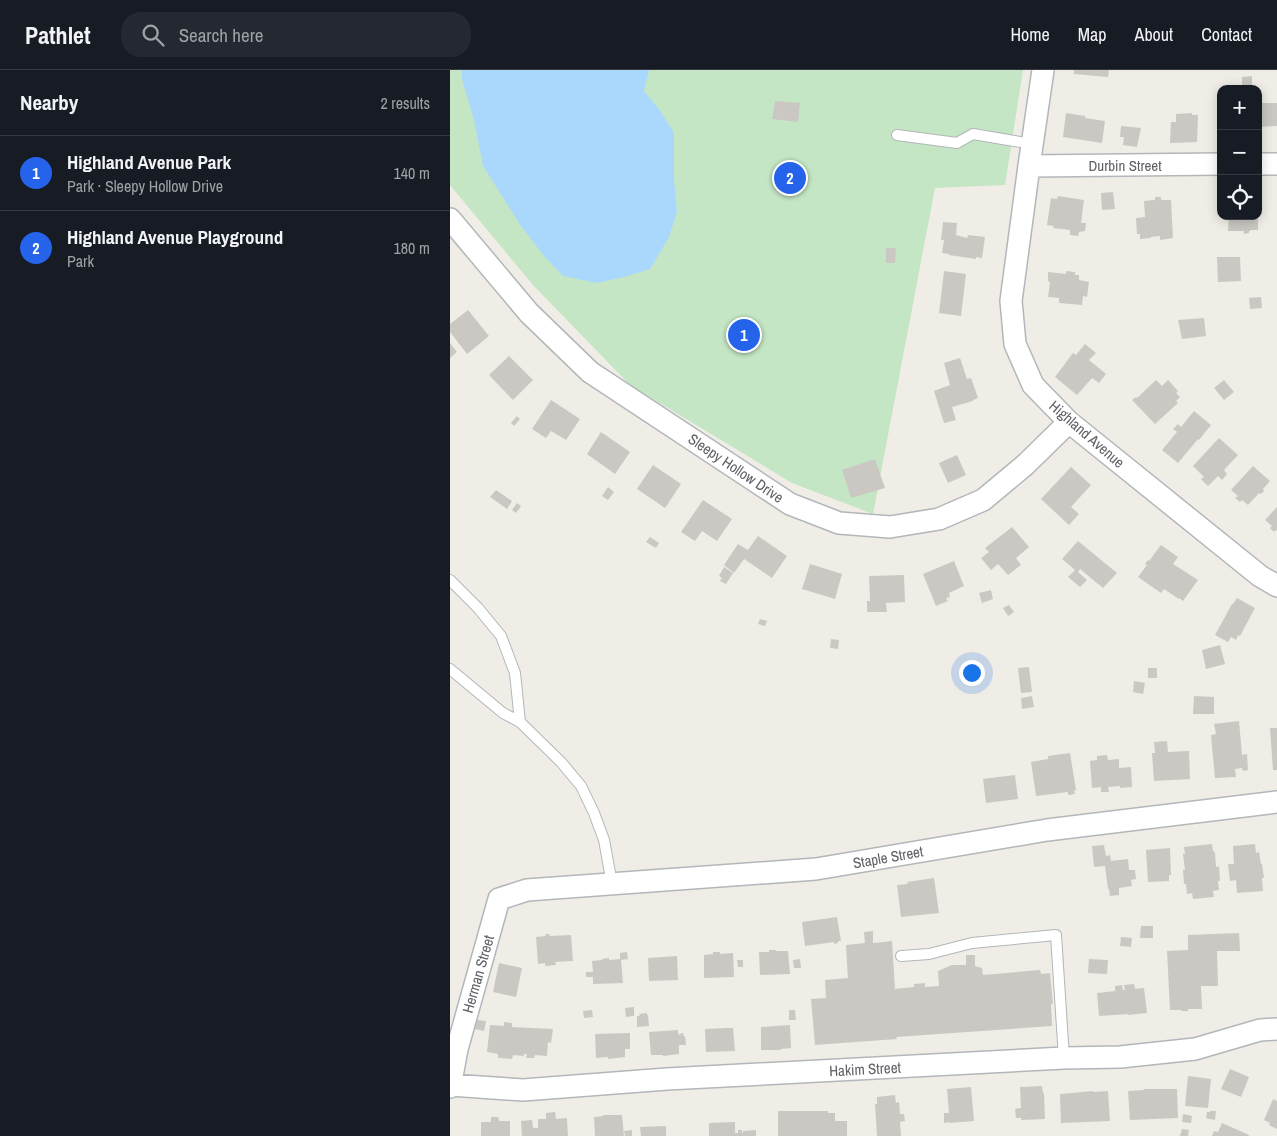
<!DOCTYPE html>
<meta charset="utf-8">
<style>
:root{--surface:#171b24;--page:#242831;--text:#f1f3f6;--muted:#9ea1a6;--line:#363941;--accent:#2563eb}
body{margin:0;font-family:"Archivo Narrow",sans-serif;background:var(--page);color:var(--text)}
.controls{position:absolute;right:15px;top:15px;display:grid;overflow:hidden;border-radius:10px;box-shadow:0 2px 12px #0003}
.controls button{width:45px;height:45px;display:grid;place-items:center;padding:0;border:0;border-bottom:1px solid var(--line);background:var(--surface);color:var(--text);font:25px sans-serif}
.you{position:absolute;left:521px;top:602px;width:18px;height:18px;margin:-12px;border:4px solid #fff;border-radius:50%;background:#1a73e8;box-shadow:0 0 0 8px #1a73e833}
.badge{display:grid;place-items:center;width:32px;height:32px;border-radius:50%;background:var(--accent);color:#fff;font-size:16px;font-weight:700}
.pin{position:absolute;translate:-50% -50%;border:2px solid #fff;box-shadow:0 1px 5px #0006}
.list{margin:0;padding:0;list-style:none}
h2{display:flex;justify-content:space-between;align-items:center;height:65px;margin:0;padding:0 20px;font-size:21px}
h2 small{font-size:16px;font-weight:400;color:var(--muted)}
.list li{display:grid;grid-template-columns:32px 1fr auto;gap:15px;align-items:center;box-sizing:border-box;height:75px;padding:0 20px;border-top:1px solid var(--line)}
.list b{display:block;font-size:19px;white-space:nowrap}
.list p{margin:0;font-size:16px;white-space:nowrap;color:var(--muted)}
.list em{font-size:16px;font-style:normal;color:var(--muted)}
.icon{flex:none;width:28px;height:28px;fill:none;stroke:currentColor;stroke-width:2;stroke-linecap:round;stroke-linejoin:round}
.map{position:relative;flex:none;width:827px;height:1066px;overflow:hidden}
header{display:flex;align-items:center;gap:30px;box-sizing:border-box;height:70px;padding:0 25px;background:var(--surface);border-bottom:1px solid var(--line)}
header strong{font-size:24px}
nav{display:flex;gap:28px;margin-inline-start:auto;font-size:18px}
.search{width:350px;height:45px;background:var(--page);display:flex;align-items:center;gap:12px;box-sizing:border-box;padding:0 18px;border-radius:20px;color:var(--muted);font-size:19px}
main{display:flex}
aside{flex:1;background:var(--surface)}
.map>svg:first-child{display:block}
.green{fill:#c4e6c4}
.water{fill:#aad8fc}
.building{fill:#cbc8c4}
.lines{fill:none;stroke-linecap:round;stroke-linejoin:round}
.lane-casing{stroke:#b3b6ba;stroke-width:12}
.street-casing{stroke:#b3b6ba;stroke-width:24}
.lane{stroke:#fff;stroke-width:10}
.street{stroke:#fff;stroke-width:21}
.labels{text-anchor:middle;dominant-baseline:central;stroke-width:4.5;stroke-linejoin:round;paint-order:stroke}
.street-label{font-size:15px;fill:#5e6166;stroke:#fff}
</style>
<header>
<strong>Pathlet</strong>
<div class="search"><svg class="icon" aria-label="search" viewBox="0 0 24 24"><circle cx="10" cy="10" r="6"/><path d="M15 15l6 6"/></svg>Search here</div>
<nav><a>Home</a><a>Map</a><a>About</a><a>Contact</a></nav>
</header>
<main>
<aside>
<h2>Nearby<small>2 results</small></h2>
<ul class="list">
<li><span class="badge">1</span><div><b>Highland Avenue Park</b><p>Park · Sleepy Hollow Drive</p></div><em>140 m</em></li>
<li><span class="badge">2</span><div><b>Highland Avenue Playground</b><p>Park</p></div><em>180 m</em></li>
</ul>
</aside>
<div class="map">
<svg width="827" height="1066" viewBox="0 0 827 1066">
<rect width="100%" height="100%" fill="#efede6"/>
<path class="green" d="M0 0H573L555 115 485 118 423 444 342 413 180 315 83 215 0 115Z"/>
<path class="water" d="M12 0H199L194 21 209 39 224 63V110L227 142 219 167 200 199 178 206 147 213 113 206 94 186 71 156 33 96 24 50 12 9Z"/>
<path class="building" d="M624 0H659L658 7 624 4Z
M802 6V15H792V7Z
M781 16H805V19H781Z
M325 31 350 33 348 52 322 49Z
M808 33H827V56L808 57Z
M616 43 635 46V48L655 51 652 73 613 67Z
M742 43V45H748L747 72 720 73 721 52H726V44Z
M671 56 691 58 687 77 673 75 674 67H670Z
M663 122 665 139 652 140 651 123Z
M608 126 634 130 631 153H636L635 161 629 162 628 166 620 165V160L603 158 604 156 597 155 601 128 607 129Z
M705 127H711V130H721L723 168 710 170V166L701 167V168L690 169V164H687L686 148 695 147 694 131 705 130Z
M779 146H808V160H801L800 161H799V163L794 164V161H778Z
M493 152 507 153 506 165 517 168 518 165 535 167 532 188 526 187V189L499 185V184L492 183 494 170H491Z
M436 178H446L445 193H436Z
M767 187H790L791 211 768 212Z
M494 201 516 204 511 246 489 243Z
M616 201 625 202V205H629V210L639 212 637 227 633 226 632 235 609 233V228L598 227 600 212 598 211V202L616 204Z
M811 227 812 238 800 239 799 228Z
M18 240 39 266 17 284 0 262V254Z
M754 248 756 266 732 269 728 250Z
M0 273 7 282 0 288Z
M635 274 646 283 639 290 656 304 649 313 642 308 627 325 605 307 623 283 626 285Z
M59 286 83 310 63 330 39 305Z
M510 288 517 309 521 308 528 328 523 330V331L502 337 506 350 494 353 484 321 500 315 494 293Z
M706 310 712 316 718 310 728 321 726 323 730 327 726 331 728 333 705 354 682 330 686 327 687 328Z
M774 310 784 322 774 330 764 318Z
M101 330 130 349 116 370 101 361 96 368 82 359Z
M744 341 761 355 749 370 748 369 728 393 712 380 727 362 723 359 728 354 731 357Z
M67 346 70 349 64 356 61 353Z
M151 362 180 382 165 404 137 384Z
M769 368 788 385 774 400 777 404 772 410 768 406 758 416 751 409 754 407 743 396Z
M507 385 516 405 498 413 489 393Z
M425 389 435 418 401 428 392 400Z
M203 395 231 414 215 438 187 419Z
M803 396 820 411 813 419 814 421 811 424 809 423 798 435 792 430 790 432 785 428 788 426 781 420Z
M621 397 641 415 621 437 629 444 619 455 591 429Z
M158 417 164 422 158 430 152 426Z
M46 420 62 431 57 439 40 427Z
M253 430 282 449 267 471 252 461 245 471 231 462Z
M67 433 71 436 66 443 62 440Z
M827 437V461L826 460 824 462 820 458 822 456 815 450Z
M562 457 579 477 566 488 571 495 558 505 548 494 541 500 531 488 539 482 535 478Z
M308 466 337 486 322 508 294 489 284 503 274 495 288 474 298 480Z
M200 467 209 473 206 478 196 472Z
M628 471 667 503 653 518 630 499 628 502 637 510 630 517 618 507 625 500 612 489Z
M711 475 728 487 723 494 748 510 733 531 729 528V529L714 519 711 523 688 507 697 495 695 494 698 490 699 491Z
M504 491 514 516 499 523 500 527 496 528 498 531 486 536 473 504Z
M360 494 392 504 385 529 352 519Z
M274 497 283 503 276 514 270 511 272 508 269 506Z
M454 505 455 532 436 533 437 542H417V531H420L419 506Z
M541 520 543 529 532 533 529 523Z
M787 528 805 538 790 566 788 565 786 570 781 567 778 572 765 565 782 534H783Z
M559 535 564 542 558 546 553 538Z
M310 549 317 551 315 556 308 554Z
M381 569 389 570 388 579 380 578Z
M770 575 775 594 756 599 752 580Z
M579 597 582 622 571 623 568 598Z
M698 598H707V608H698Z
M684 611 695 613 693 624 683 622Z
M582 626 584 637 572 639 571 628Z
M744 626 764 627V644H743Z
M789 651 792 685 797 684 798 700 793 701 792 698 785 699 786 707 765 708 761 665 766 664 764 654Z
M820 658H827V700H823Z
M717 671 718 682 739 681 740 709 704 711 702 683H705L704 672Z
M620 683 626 720 624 721 625 724 618 725V722L586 726 581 692 598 689V686Z
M657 685 658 690 669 689V698L681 697 682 717 670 718V716L658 717 659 722H651V717L642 718 640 691 647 690V686Z
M565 705 568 729 536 733 533 709Z
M762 774 763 781H764L765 783 766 797 769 796 770 811H768L769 820 763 821 764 827 743 829 742 823 737 824 736 814H734L733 800H735L733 784H735L734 777Z
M805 774 806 783 809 782 811 794H812L814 808H812L813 821 787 823 786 810 780 811 778 794H784L783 776Z
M654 775 656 786 660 785 661 791 678 789 679 800H685L686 809 681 810 682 816 669 818V825L660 826 659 819H658L655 796 644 797 642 776Z
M720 778 721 805H719V811L698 812 696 780Z
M484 808 489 843 451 847 447 815 458 814 457 812Z
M387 847 391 871H388V873L384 874V872L355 876 352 852Z
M691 856H703V868H690Z
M423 861V873L442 871 445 919 464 917V914L475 913V917L489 916 488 901 502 895H516V885H525V896L532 898 533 905 590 900 591 904 600 903 603 934H601L602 956 446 967 447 969 365 975 361 929 376 928 375 910 398 908V911L396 875 415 873 414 862Z
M789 863 790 881H767L768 916H751L752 939H738V941H731V940H720L717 881 738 880V865Z
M95 864H99L100 866 121 865 123 891 105 892 106 895 95 896V893L88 894 86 867 96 866Z
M671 867 682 868 681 877 670 876Z
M319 880H326V881H338L340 904 310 905 309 882H319Z
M177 882 178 889 171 890 173 913 143 914V907H136V902H143L142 891 152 890V889L159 888V890L170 889V883Z
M263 882H270V884L283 883 284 907 254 908V885L263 884Z
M227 886 228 910 199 911 198 888Z
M350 889 351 898H344L343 890Z
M639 889 658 890 657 904 638 903Z
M287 890H293V897H288Z
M49 893 72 898 66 927 43 922Z
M684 914 685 919 694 918 697 943 678 945V944L649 946 647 923 665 921V916L672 915 673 920H675L674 915Z
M184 937V946L176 947 175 938Z
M142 940 143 947 134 948 133 941Z
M339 940H345L346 950H339Z
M197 943V945H198L199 956 187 957V946H190L189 944Z
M27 950 36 951 34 961 25 959Z
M54 952 62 953V957L103 959 101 973 98 972 97 986 85 985 84 988H76L77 984H74V986L63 985 62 989 48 988V984L37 982 40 955 54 956Z
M340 955 341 978 331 979V980H311V957Z
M277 958H283L285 981 256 982 255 959Z
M228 960V964L230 965 231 963 234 964 233 966H235L236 975H229V984L213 986V985H201L199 962Z
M180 963V979H175V987L158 989V987L146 988 145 964Z
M780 999 799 1007 791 1027 771 1019Z
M738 1006 761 1009 758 1038 735 1036Z
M592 1016 593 1023H594L595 1049 571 1050V1048H566L565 1039 571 1038 570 1017Z
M521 1017 524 1051 499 1053V1052L494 1053V1043H499L497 1019Z
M694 1019H727L728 1048 680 1050 678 1021 694 1020Z
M643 1021V1022L658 1021 660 1051 611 1053 610 1024Z
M445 1025 446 1033 449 1032 450 1044H454L455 1051 450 1052 451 1066H427L425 1034H427V1027Z
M823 1029 827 1031V1059L819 1055 820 1053 814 1050Z
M328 1041H378V1043H385V1051H397V1066H328Z
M760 1041H766L765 1050 756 1048 757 1042H760Z
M105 1042 106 1049 117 1048 118 1066H72L71 1051 82 1050 83 1058H88V1049H96V1043Z
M733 1044 742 1046 741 1053 732 1052Z
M153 1045H172L174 1066H145L144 1047 153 1046Z
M41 1047H48L49 1051H60V1066H31V1052H41Z
M285 1052V1063H288V1060H292V1063H293V1061L306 1060V1066H259V1053Z
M772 1053 797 1064 800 1066H762L764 1061 768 1062Z
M216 1056V1066H191L190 1057Z
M732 1059 739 1060 738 1066H730Z
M182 1060V1066H175L174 1061Z"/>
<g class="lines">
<defs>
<path id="lane" d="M447 65 507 73 523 64 582 74
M0 510 28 538 51 566 65 603 70 652 111 692 131 716 144 743 154 770 162 814
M0 599 53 643 70 652
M451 886 479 884 522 873 606 865 614 988"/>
<path id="street" d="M593 0 579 96 561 231 565 274 583 315 619 352 810 506 827 516
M808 94H827
M579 96 771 94
M0 149 79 243 140 302 340 434 389 453 440 457 489 449 533 430 575 395 619 352
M0 1015 73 1020 217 1009 614 988 670 987 745 979 810 960 827 959
M0 1017 7 979 49 829 77 820 366 799 597 760 827 732"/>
</defs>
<use href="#lane" class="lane-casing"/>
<use href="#street" class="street-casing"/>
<use href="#lane" class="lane"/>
<use href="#street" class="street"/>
</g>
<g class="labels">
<g class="street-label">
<text x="675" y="95">Durbin Street</text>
<text transform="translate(637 364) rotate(41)">Highland Avenue</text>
<text transform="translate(286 398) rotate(34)">Sleepy Hollow Drive</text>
<text transform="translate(438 787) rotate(-10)">Staple Street</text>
<text transform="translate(28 904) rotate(-74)">Herman Street</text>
<text transform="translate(415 999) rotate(-3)">Hakim Street</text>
</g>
</g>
</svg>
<div class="controls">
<button>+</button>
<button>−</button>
<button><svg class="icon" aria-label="locate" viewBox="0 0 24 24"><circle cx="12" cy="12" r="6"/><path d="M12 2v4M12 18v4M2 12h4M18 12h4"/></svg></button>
</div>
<div class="you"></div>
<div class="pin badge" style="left:294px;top:265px">1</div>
<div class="pin badge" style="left:340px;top:108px">2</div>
</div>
</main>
